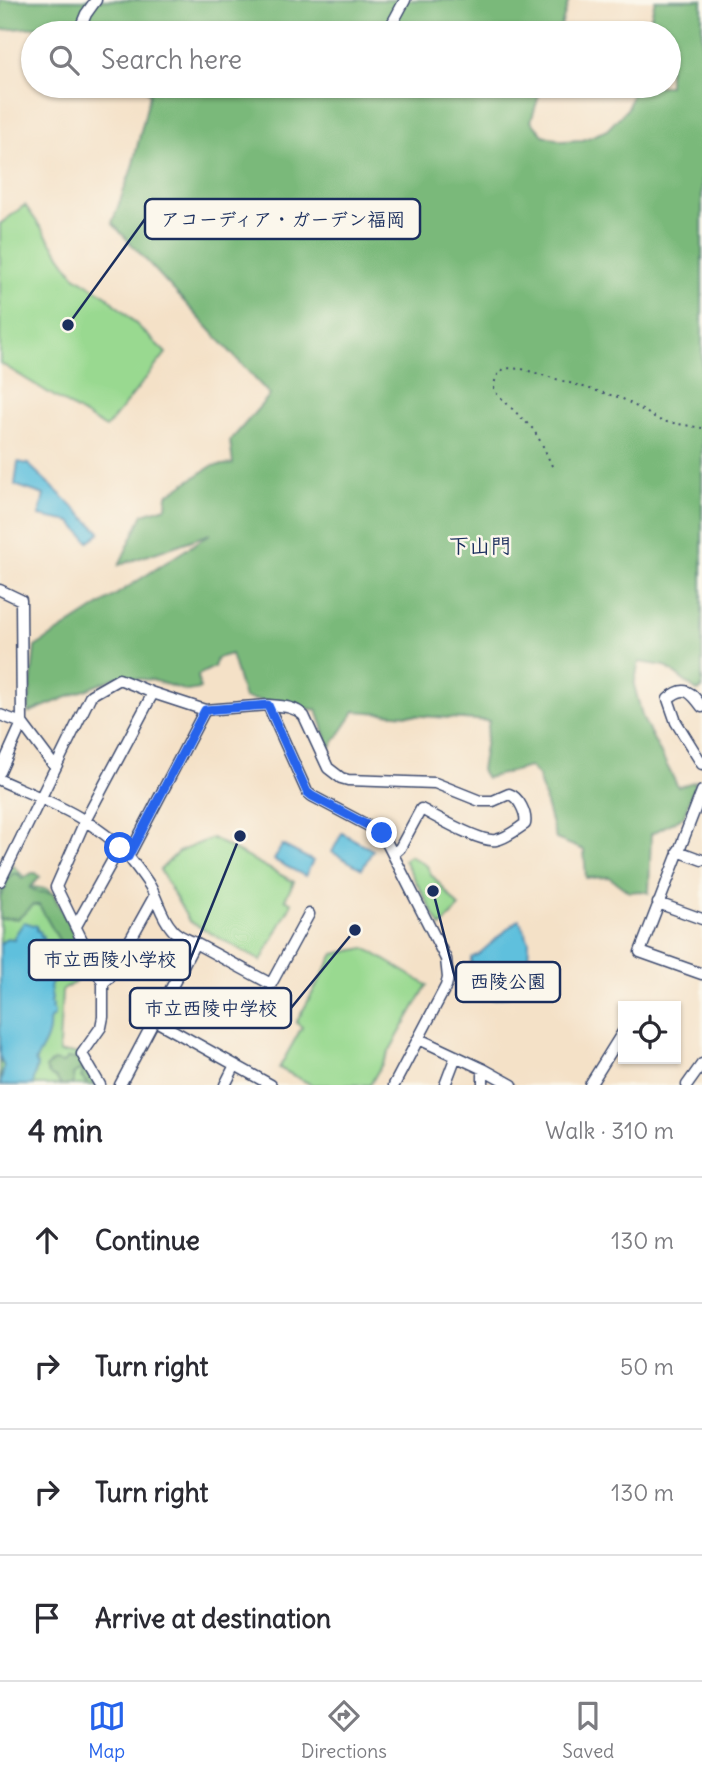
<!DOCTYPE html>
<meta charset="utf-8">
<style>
:root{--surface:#fff;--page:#f2f2f3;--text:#2b2b33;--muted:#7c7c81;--line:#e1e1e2;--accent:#2563eb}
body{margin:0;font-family:Delius,"Klee One",sans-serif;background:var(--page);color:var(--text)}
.controls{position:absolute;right:21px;bottom:21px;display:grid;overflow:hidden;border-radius:0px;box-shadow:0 2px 5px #0004}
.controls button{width:63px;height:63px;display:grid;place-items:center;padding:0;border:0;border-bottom:2px solid var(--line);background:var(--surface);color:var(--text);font:35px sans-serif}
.stop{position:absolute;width:21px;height:21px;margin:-16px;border:5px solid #2563eb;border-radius:50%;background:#fff}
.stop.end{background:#2563eb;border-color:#fff;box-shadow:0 2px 7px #0008}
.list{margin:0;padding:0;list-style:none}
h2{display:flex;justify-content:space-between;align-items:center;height:91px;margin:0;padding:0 28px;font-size:30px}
h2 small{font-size:23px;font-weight:400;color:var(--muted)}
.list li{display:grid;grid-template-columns:46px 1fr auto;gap:21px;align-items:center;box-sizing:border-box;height:126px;padding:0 28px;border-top:2px solid var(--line)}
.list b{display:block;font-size:26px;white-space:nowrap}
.list em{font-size:23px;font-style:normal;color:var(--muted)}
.icon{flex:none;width:38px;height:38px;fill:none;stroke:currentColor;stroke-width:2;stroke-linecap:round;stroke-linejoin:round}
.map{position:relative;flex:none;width:702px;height:1085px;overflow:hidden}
.search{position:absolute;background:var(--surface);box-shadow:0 2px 5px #0004;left:21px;right:21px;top:21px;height:77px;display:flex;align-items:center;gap:18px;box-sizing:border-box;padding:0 24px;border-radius:38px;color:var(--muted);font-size:26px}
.sheet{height:595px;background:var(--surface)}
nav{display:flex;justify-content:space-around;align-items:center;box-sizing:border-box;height:98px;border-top:2px solid var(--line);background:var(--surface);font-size:19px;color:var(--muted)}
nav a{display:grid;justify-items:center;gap:4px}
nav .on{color:var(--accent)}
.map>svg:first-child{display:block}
.green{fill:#99d990;stroke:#5a8477;stroke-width:2}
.forest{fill:#7ab97a;stroke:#4a746c;stroke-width:2}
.water{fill:#5ec0dd;stroke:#3c789e;stroke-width:2}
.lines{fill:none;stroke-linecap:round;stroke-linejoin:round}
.minor-casing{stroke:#3c4a6e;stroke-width:13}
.path{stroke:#3c4a6e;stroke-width:2;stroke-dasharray:2 5;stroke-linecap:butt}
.minor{stroke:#fff;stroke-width:10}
.route{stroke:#2563eb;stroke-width:9}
.labels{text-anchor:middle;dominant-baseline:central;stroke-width:5;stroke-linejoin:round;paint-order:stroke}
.quarter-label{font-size:21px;font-weight:bold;fill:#1b2f5e;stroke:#fbf7ec}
.leader{fill:none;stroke:#1b2f5e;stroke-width:2.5}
.callout-dot{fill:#1b2f5e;stroke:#fbf7ec;stroke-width:2.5}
.callout{fill:#fbf7ec;stroke:#1b2f5e;stroke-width:2.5}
.callout-label{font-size:19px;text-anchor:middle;font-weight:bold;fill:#1b2f5e}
</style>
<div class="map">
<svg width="702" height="1085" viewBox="0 0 702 1085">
<rect width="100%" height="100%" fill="#fbf7ec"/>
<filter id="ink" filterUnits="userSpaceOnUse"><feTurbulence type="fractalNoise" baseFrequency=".0143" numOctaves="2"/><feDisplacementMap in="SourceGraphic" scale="14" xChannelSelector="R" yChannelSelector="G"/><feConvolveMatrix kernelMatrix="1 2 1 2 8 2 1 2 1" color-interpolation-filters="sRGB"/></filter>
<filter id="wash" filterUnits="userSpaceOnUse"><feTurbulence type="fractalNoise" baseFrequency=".00686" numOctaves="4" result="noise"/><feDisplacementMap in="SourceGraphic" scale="28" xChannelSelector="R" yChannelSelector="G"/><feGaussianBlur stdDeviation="1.57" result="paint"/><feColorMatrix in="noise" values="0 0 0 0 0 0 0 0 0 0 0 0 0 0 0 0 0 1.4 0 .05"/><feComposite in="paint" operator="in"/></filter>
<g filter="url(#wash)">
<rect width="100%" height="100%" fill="#f4e1c7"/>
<path class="green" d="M25 205 74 275 108 297 166 353 106 428 0 363V224Z
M212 838 294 882 285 899 292 903 261 961 189 921 160 870 178 852Z
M410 856 427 866 431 874 459 907 441 927 404 860Z
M12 865 34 887 49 890 92 978 79 979 62 991 59 1046 60 1053H76L95 1085H0V891Z
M365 948 427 985 370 1085H312L279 1068 302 1027 296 1023 334 954Z"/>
<path class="forest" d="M0 0H569L559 33H86L75 24 0 30Z
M655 0H702V689L697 691 665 666 639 662 634 685 643 719 678 787 696 781 684 816 651 834 649 893 641 891 629 892 609 877 586 878 584 850 556 839 538 776 530 767 486 778 481 770 489 721 355 711 330 748 317 710 244 698 231 654 217 658 214 667 198 675 200 689 187 691 152 680 117 677 28 713 35 647 210 534 119 565 143 514 166 507 167 495 212 466 233 464 230 441 270 395 112 223 132 168 150 94 142 86H542L531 121 543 135 562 141 583 140 607 130 628 108 634 86H669V33H647Z
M13 873 18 874 22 879 32 873H36L40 877 30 888 39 892 53 893 91 970 85 974 79 972 67 960 59 940 39 905H33L18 919 10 918 0 919V897L6 887V883L10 876Z
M68 1058 82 1060 97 1085H88L81 1077 83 1072 81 1069 73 1074 74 1081 71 1085H61L56 1078 51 1076 47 1071 46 1068 53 1061 63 1063Z"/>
<path class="water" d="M18 462 28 464 100 532 89 542 71 522 39 516 44 495 15 485Z
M342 833 373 850 362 869 332 852Z
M282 845 313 861 305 876 274 860Z
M519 919 529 941 528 964 521 965C519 990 519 995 493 999 475 987 470 980 471 958L479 954Z
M24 922 37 926V931H40L41 937 43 936V940L49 951V954L55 959 54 965 60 976 57 977 54 981H52L50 987 52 1000 50 1003 53 1006 51 1009 54 1011V1016L51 1018 49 1022C51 1037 41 1049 35 1062L37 1065 33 1085H0L4 1067 0 1058V944L7 938 14 939V937Z"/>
</g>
<g filter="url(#ink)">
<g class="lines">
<defs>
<path id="minor" d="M78 33 86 14 96 0
M387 33 405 0
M0 590 21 600 22 723 0 772
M268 705C281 706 295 706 304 716L328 768 341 778 348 780 435 783 480 801H493L509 794C519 797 527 814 525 824 516 830 507 838 496 840 480 843 437 817 421 809L400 848 393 854
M702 707C691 692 685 684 668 699L676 722 702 764
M0 715 22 723 55 767
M0 780C44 800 95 818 128 856 135 865 144 876 150 886 158 900 161 917 172 929 177 936 187 939 195 943L120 1085
M702 791 640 952 702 974
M678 851 702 860
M128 857 205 710 268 705 307 792 312 796 382 833 446 959 448 978 446 986 394 1085
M0 881 91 695 119 679 153 693 205 710
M658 903 702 919
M76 926 120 847
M195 943 271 984 309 914
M103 983 109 978 154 897
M154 1020 271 1085
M419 1039 483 1069 512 1085
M100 1085 82 1054 101 1027 103 1017V983L56 887 85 821 153 693
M225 1085 235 1065
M445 1085 456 1056
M483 1085V1069
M590 1085 623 1032
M687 1085 702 1064"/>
</defs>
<use href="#minor" class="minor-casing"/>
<path class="path" d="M552 466 542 444 533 429 494 391C494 380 496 375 505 368L522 369 621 398 661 421 702 428"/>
<use href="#minor" class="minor"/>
</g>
</g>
<g class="lines" filter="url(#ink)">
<path class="route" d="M120 848 128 857 205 710 268 705 307 792 312 796 382 833"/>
</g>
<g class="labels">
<g class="quarter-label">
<text x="480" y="545">下山門</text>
</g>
</g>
<path class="leader" d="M68 325L145 219M240 836L190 960M433 891L456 982M355 930L291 1008"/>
<g class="callout-dot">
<circle cx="68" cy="325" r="7"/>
<circle cx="240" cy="836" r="7"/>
<circle cx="433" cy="891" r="7"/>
<circle cx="355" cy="930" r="7"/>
</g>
<g class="callout">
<rect x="145" y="199" width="275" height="40" rx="7"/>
<rect x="29" y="940" width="161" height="40" rx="7"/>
<rect x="456" y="962" width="104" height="40" rx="7"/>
<rect x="130" y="988" width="161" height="40" rx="7"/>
</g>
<g class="callout-label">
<text x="283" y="226">アコーディア・ガーデン福岡</text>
<text x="110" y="966">市立西陵小学校</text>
<text x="508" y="988">西陵公園</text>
<text x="211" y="1015">市立西陵中学校</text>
</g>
</svg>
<div class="controls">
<button><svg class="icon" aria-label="locate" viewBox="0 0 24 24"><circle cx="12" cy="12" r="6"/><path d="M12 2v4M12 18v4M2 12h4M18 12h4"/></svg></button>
</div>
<div class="stop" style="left:120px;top:848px"></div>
<div class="stop end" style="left:382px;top:833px"></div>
<div class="search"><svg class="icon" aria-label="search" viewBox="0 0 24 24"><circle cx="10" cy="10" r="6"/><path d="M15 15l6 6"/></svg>Search here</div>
</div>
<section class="sheet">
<h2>4 min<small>Walk · 310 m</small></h2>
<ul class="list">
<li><svg class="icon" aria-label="ahead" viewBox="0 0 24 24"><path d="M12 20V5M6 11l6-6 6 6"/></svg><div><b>Continue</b></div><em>130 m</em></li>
<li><svg class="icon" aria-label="right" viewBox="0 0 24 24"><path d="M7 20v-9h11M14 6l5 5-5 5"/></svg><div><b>Turn right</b></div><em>50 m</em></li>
<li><svg class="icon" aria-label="right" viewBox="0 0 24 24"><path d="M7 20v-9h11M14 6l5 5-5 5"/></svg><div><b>Turn right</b></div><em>130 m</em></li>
<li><svg class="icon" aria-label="arrive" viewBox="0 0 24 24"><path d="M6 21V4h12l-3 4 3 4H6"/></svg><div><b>Arrive at destination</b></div></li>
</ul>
</section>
<nav>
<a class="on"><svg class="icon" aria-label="map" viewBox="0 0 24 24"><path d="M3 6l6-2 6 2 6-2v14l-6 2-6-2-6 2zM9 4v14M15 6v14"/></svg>Map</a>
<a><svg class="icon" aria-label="directions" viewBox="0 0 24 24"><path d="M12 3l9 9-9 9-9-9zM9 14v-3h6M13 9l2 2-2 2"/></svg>Directions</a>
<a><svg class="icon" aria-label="saved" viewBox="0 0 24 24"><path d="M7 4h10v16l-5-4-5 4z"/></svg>Saved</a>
</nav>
